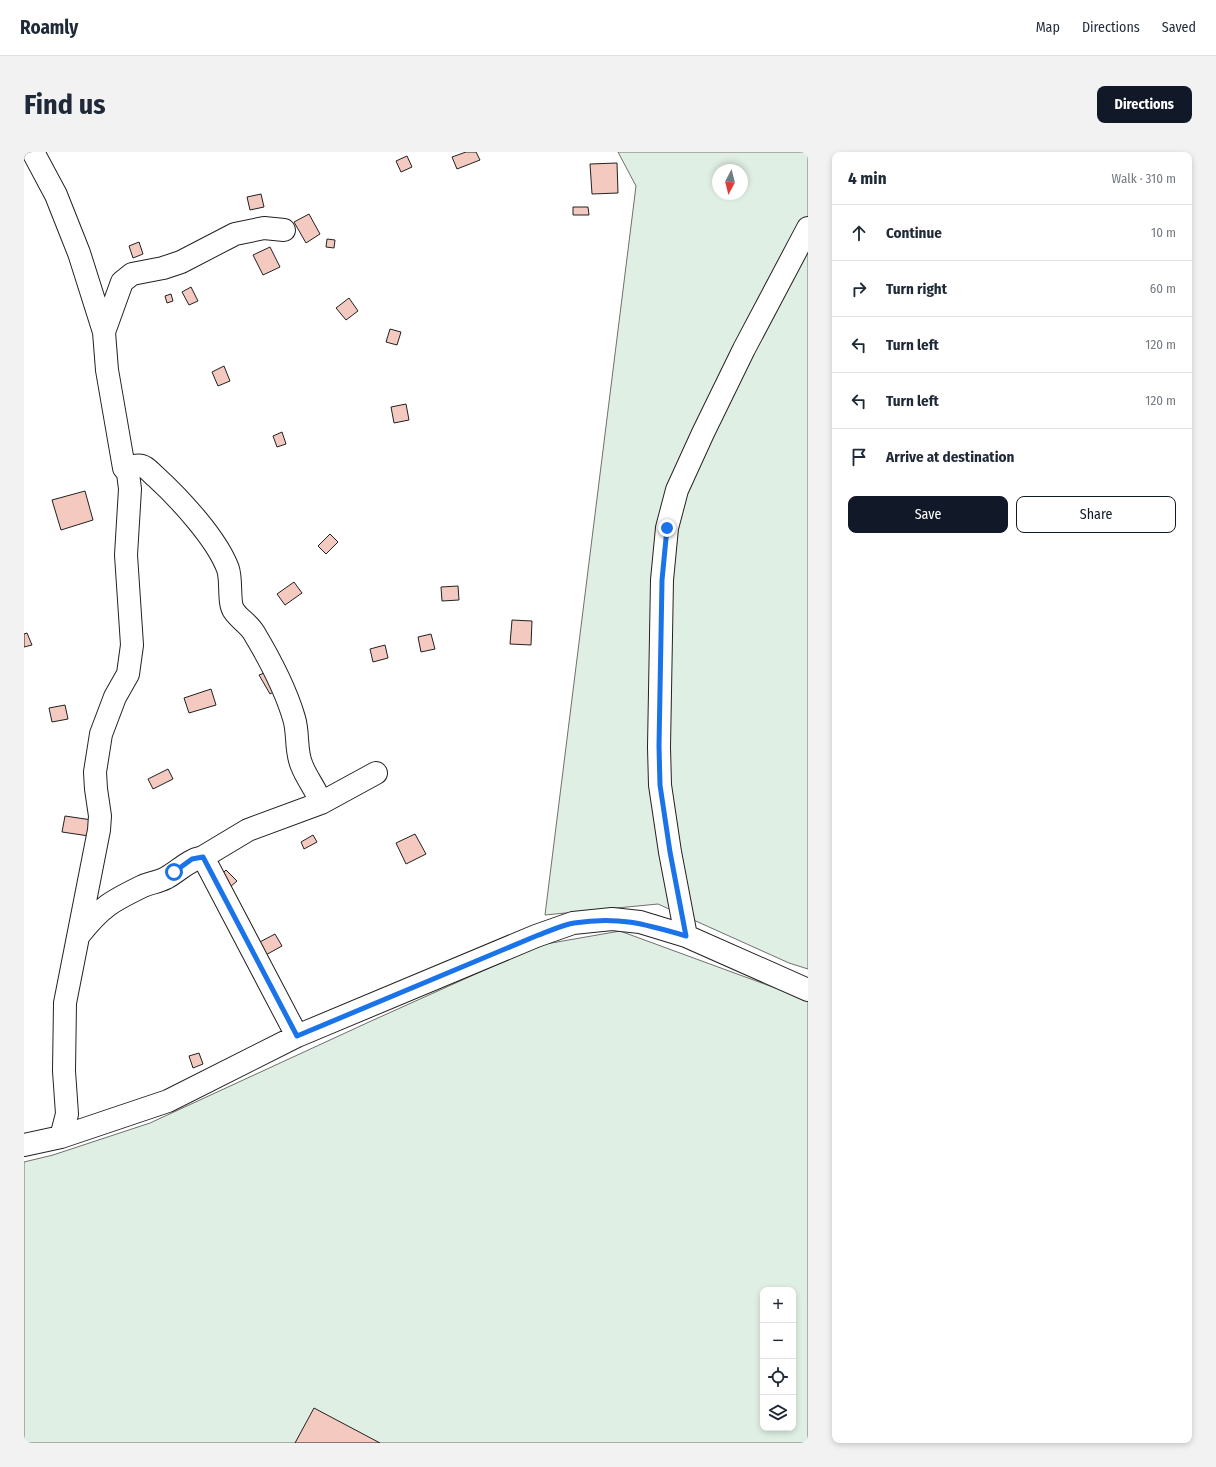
<!DOCTYPE html>
<meta charset="utf-8">
<style>
:root{--surface:#fff;--page:#f2f2f3;--text:#1f2937;--muted:#747a83;--line:#e0e1e3;--accent:#111827}
body{margin:0;font-family:"Fira Sans Condensed",sans-serif;background:var(--page);color:var(--text)}
.controls{position:absolute;right:12px;bottom:12px;display:grid;overflow:hidden;border-radius:8px;box-shadow:0 2px 6px #0003}
.controls button{width:36px;height:36px;display:grid;place-items:center;padding:0;border:0;border-bottom:1px solid var(--line);background:var(--surface);color:var(--text);font:20px sans-serif}
.compass{position:absolute;left:688px;top:12px;width:36px;height:36px;border-radius:50%;background:var(--surface);box-shadow:0 2px 6px #0003;rotate:187deg}
.stop{position:absolute;width:12px;height:12px;margin:-9px;border:3px solid #1a73e8;border-radius:50%;background:#fff}
.stop.end{background:#1a73e8;border-color:#fff;box-shadow:0 1px 4px #0008}
.list{margin:0;padding:0;list-style:none}
h2{display:flex;justify-content:space-between;align-items:center;height:52px;margin:0;padding:0 16px;font-size:17px}
h2 small{font-size:13px;font-weight:400;color:var(--muted)}
.list li{display:grid;grid-template-columns:26px 1fr auto;gap:12px;align-items:center;box-sizing:border-box;height:56px;padding:0 16px;border-top:1px solid var(--line)}
.list b{display:block;font-size:15px;white-space:nowrap}
.list em{font-size:13px;font-style:normal;color:var(--muted)}
.actions{display:flex;gap:8px;padding:12px 16px}
.actions a{flex:1;padding:9px 0;border:1px solid var(--accent);border-radius:8px;text-align:center;font-size:14px;color:var(--accent)}
.actions .main{background:var(--accent);color:#fff}
.icon{flex:none;width:22px;height:22px;fill:none;stroke:currentColor;stroke-width:2;stroke-linecap:round;stroke-linejoin:round}
.map{position:relative;flex:none;width:784px;height:1291px;overflow:hidden;border-radius:8px}
header{display:flex;align-items:center;gap:24px;box-sizing:border-box;height:56px;padding:0 20px;background:var(--surface);border-bottom:1px solid var(--line)}
header strong{font-size:19px}
nav{display:flex;gap:22px;margin-inline-start:auto;font-size:14px}
.intro{display:flex;align-items:center;justify-content:space-between;box-sizing:border-box;height:96px;padding:0 24px}
h1{margin:0;font-size:28px}
.button{padding:10px 18px;border-radius:8px;background:var(--accent);color:#fff;font-size:14px;font-weight:700}
main{display:flex;gap:24px;padding:0 24px}
aside{flex:1;background:var(--surface);border-radius:8px;box-shadow:0 2px 6px #0003}
.map>svg:first-child{display:block}
.green{fill:#e0efe3;stroke:#6f6f6f;fill-rule:evenodd}
.building{fill:#f3c9c0;stroke:#222}
.lines{fill:none;stroke-linecap:round;stroke-linejoin:round}
.minor-casing{stroke:#222;stroke-width:24}
.minor{stroke:#fff;stroke-width:22}
.route{stroke:#1a73e8;stroke-width:5}
</style>
<header>
<strong>Roamly</strong>
<nav><a>Map</a><a>Directions</a><a>Saved</a></nav>
</header>
<div class="intro"><h1>Find us</h1><a class="button">Directions</a></div>
<main>
<div class="map">
<svg width="784" height="1291" viewBox="0 0 784 1291">
<rect width="100%" height="100%" fill="#fff"/>
<path class="green" d="M594 0H784V817L765 811 634 752 521 763 612 34ZM694 18H718V42H694Z
M596 779 784 848V1291H0V1010L29 1003 126 971 345 870 516 793ZM739 1138H769V1276H739Z"/>
<path class="building" d="M442 0H452L456 8 433 17 428 5Z
M383 4 388 15 377 20 372 9Z
M593 11 594 41 568 42 566 12Z
M237 42 240 55 226 58 223 45Z
M549 55H564L565 63H549Z
M285 62 296 82 282 91 270 70Z
M303 87 311 88 310 96 302 95Z
M115 90 119 102 109 106 105 94Z
M246 95 256 115 239 123 229 103Z
M167 135 174 149 165 153 158 140Z
M147 142 149 149 143 151 141 144Z
M325 146 334 159 322 168 312 156Z
M366 177 377 180 373 193 362 190Z
M200 214 206 229 194 234 188 220Z
M382 252 385 268 370 271 367 255Z
M258 280 262 292 253 295 249 284Z
M61 339 69 368 37 378 28 348Z
M306 382 314 390 302 402 294 394Z
M270 430 278 441 261 453 253 442Z
M434 434 435 448 418 449 417 435Z
M488 468 508 469 507 493 486 492Z
M3 481 8 493 0 495V482Z
M407 482 411 497 397 500 394 485Z
M361 493 364 506 349 510 346 497Z
M243 520 253 538 246 542 235 523Z
M187 537 192 553 165 561 160 546Z
M41 553 44 567 28 570 25 556Z
M144 617 149 627 129 637 124 627Z
M41 664 68 668 65 684 38 680Z
M391 682 402 702 382 712 372 691Z
M289 683 293 690 280 697 277 690Z
M202 718 213 729 206 735 196 724Z
M251 782 258 794 238 805 232 792Z
M175 901 179 912 169 916 165 904Z
M290 1256 356 1291H271Z"/>
<g class="lines">
<defs>
<path id="minor" d="M9 0 32 43 55 101 80 180
M100 316C106 315 112 312 118 314 123 315 128 322 132 325 156 347 193 387 204 417 208 429 204 451 210 459 215 467 225 472 230 481 245 506 262 539 270 566 275 582 271 599 278 614 283 627 292 637 297 651L224 678 179 705
M297 651 352 621
M56 782C77 755 88 749 119 734 126 731 134 730 142 726 155 719 164 708 179 705L273 884
M662 784 646 700 636 633 635 595 638 428 643 376 653 338 679 281 720 197 784 76
M37 985 43 962 40 919 41 851 75 678 76 664 72 637 71 620 77 582 91 545 104 522 108 493 102 403 106 337 104 321 100 316 83 218 80 180 98 130 108 122 139 116 157 110 211 82 240 76 260 78
M0 993 37 985 144 949 273 884 512 784 549 771 588 767 616 770 662 784 784 838"/>
</defs>
<use href="#minor" class="minor-casing"/>
<use href="#minor" class="minor"/>
</g>
<g class="lines">
<path class="route" d="M150 720 168 707 179 705 273 884 512 784C524 780 537 773 550 771 594 764 621 772 662 784L646 700 636 633 635 594 638 428 643 376"/>
</g>
</svg>
<div class="controls">
<button>+</button>
<button>−</button>
<button><svg class="icon" aria-label="locate" viewBox="0 0 24 24"><circle cx="12" cy="12" r="6"/><path d="M12 2v4M12 18v4M2 12h4M18 12h4"/></svg></button>
<button><svg class="icon" aria-label="layers" viewBox="0 0 24 24"><path d="M12 4l9 5-9 5-9-5zM3 14l9 5 9-5"/></svg></button>
</div>
<svg class="compass" viewBox="-18 -18 36 36"><path d="M0-13l5 13h-10z" fill="#e53935"/><path d="M0 13l5-13h-10z" fill="#747a83"/></svg>
<div class="stop" style="left:150px;top:720px"></div>
<div class="stop end" style="left:643px;top:376px"></div>
</div>
<aside>
<h2>4 min<small>Walk · 310 m</small></h2>
<ul class="list">
<li><svg class="icon" aria-label="ahead" viewBox="0 0 24 24"><path d="M12 20V5M6 11l6-6 6 6"/></svg><div><b>Continue</b></div><em>10 m</em></li>
<li><svg class="icon" aria-label="right" viewBox="0 0 24 24"><path d="M7 20v-9h11M14 6l5 5-5 5"/></svg><div><b>Turn right</b></div><em>60 m</em></li>
<li><svg class="icon" aria-label="left" viewBox="0 0 24 24"><path d="M17 20v-9H6M10 6l-5 5 5 5"/></svg><div><b>Turn left</b></div><em>120 m</em></li>
<li><svg class="icon" aria-label="left" viewBox="0 0 24 24"><path d="M17 20v-9H6M10 6l-5 5 5 5"/></svg><div><b>Turn left</b></div><em>120 m</em></li>
<li><svg class="icon" aria-label="arrive" viewBox="0 0 24 24"><path d="M6 21V4h12l-3 4 3 4H6"/></svg><div><b>Arrive at destination</b></div></li>
</ul>
<div class="actions"><a class="main">Save</a><a>Share</a></div>
</aside>
</main>
